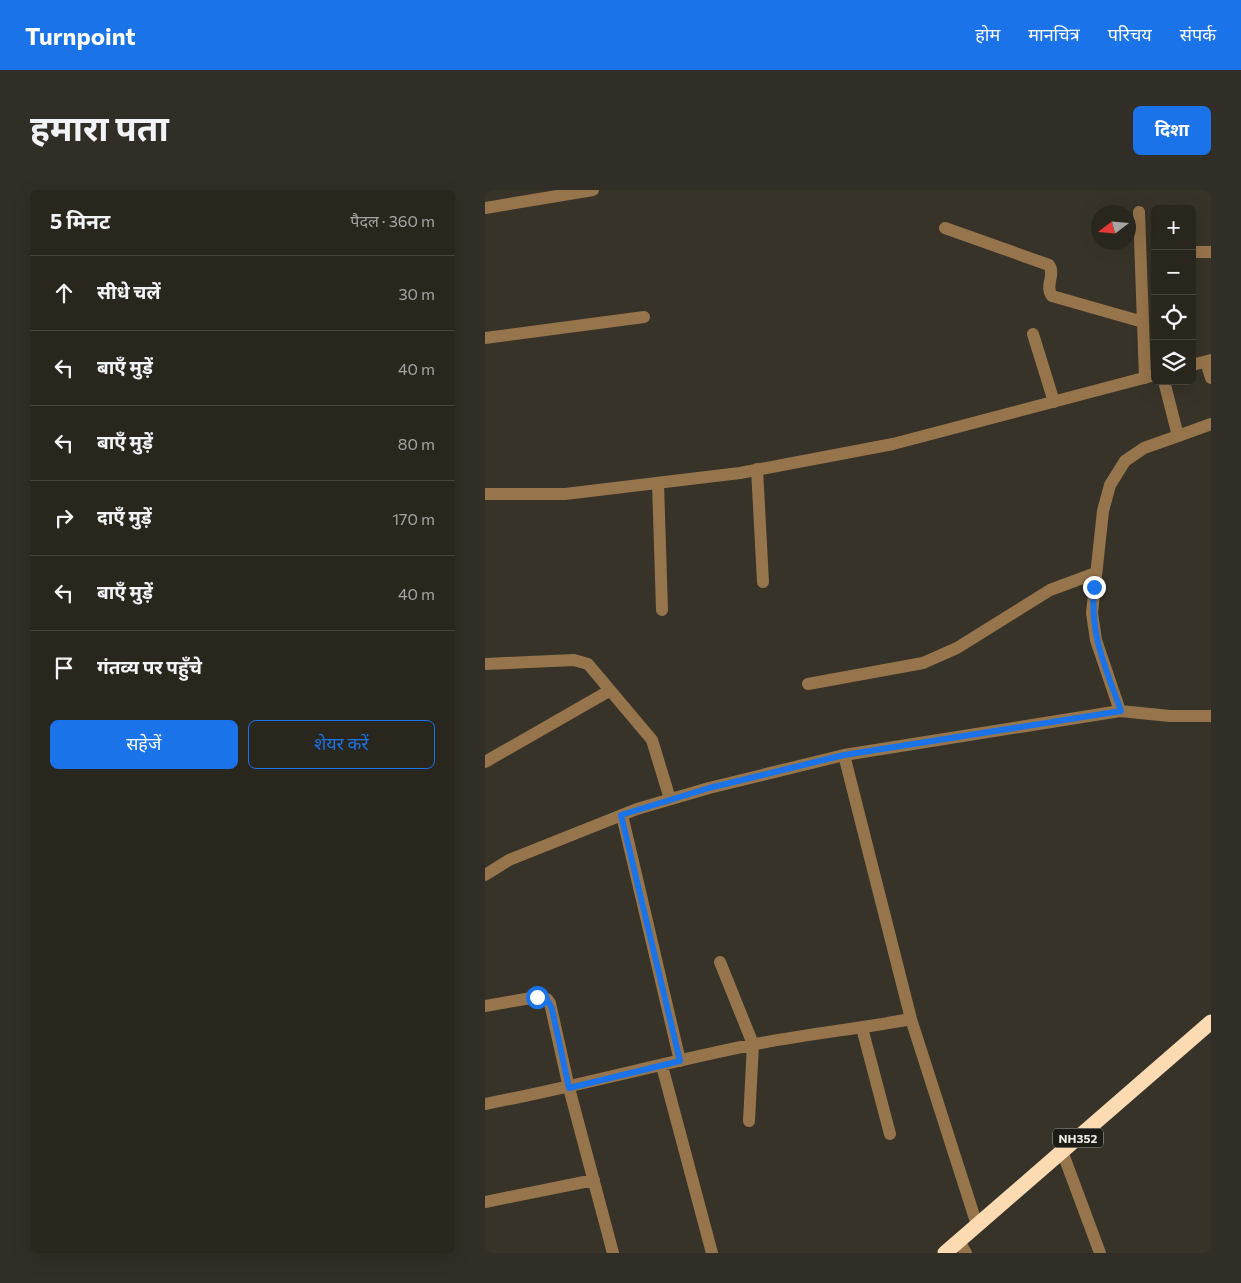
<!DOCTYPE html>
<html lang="hi">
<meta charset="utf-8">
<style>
:root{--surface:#29261e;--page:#312e27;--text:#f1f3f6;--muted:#a5a5a4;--line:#45433c;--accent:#1a73e8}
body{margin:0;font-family:Commissioner,"Noto Sans Devanagari",sans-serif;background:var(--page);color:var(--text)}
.controls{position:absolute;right:15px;top:15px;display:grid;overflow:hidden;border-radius:8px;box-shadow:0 5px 20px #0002}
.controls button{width:45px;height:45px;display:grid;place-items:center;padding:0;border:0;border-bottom:1px solid var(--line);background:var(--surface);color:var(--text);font:25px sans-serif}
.compass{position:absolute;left:606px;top:15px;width:45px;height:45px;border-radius:50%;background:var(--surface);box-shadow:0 5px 20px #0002;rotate:254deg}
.stop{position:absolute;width:15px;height:15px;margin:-11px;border:4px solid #1a73e8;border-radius:50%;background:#fff}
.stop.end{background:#1a73e8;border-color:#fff;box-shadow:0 1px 5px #0008}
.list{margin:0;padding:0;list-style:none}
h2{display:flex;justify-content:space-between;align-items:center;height:65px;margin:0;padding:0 20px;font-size:21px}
h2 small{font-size:16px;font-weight:400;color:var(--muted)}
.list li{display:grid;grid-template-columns:32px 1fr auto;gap:15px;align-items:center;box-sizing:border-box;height:75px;padding:0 20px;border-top:1px solid var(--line)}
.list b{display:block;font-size:19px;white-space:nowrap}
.list em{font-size:16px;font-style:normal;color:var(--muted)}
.actions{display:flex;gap:10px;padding:15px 20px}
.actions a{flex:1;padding:11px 0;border:1px solid var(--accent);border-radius:8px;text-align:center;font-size:18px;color:var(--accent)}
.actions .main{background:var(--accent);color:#fff}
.icon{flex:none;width:28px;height:28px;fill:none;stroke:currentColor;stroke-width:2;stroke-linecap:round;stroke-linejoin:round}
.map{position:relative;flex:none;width:726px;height:1063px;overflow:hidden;border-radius:8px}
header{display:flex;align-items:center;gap:30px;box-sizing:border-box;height:70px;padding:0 25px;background:var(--accent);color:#fff}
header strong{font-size:24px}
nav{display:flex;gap:28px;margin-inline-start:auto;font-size:18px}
.intro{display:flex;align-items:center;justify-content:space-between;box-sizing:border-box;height:120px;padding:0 30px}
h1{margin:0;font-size:35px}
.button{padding:12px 22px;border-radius:8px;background:var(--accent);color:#fff;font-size:18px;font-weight:700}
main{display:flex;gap:30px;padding:0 30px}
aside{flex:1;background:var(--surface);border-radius:8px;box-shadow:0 5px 20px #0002}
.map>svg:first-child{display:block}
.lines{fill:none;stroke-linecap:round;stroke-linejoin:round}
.minor{stroke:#97754c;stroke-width:12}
.highway{stroke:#fcdbb3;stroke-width:15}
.route{stroke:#1a73e8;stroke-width:6}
.labels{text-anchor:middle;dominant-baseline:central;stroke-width:4;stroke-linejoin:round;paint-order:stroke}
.shield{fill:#1d1b16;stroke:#afaca6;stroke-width:1}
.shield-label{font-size:12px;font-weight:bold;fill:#edeae3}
</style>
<header>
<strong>Turnpoint</strong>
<nav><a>होम</a><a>मानचित्र</a><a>परिचय</a><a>संपर्क</a></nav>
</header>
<div class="intro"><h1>हमारा पता</h1><a class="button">दिशा</a></div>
<main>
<aside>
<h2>5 मिनट<small>पैदल · 360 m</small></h2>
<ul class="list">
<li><svg class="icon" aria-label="ahead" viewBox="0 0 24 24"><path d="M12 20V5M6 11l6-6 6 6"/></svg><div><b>सीधे चलें</b></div><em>30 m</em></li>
<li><svg class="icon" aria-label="left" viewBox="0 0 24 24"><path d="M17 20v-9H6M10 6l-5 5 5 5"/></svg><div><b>बाएँ मुड़ें</b></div><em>40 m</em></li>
<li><svg class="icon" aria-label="left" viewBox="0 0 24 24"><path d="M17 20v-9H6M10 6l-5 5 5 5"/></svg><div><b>बाएँ मुड़ें</b></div><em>80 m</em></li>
<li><svg class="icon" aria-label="right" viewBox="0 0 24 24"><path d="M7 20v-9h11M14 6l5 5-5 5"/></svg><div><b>दाएँ मुड़ें</b></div><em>170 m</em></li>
<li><svg class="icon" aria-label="left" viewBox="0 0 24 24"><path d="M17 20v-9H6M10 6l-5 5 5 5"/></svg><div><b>बाएँ मुड़ें</b></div><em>40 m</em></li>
<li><svg class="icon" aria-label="arrive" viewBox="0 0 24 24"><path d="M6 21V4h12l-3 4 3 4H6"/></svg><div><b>गंतव्य पर पहुँचे</b></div></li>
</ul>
<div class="actions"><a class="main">सहेजें</a><a>शेयर करें</a></div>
</aside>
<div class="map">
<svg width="726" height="1063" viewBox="0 0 726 1063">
<rect width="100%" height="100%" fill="#373328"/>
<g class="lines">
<path class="minor" d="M0 18 108 0
M654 22 660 188
M460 38 564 75C571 85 559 96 567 106L658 132
M707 62H726
M548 144 569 212
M0 148 159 127
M721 172 726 188
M707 175 726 170
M693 246 726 234
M272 279 278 392
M173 293 177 420
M0 304H80L255 283 408 254 670 185
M0 474 89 470 103 474 167 550 185 609
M323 494 438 473 472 458 565 400 611 383
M635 521 611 450 607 423 618 321 625 295 640 271 659 258 693 246 679 191
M359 565 426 829 492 1035
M0 572 124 501
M137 625 195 871
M0 685 24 670 152 619 224 598 359 565 635 521 685 526H726
M235 772 268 854 264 931
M0 816 46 808 62 809 65 813 84 898 128 1063
M377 838 405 944
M177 876 227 1063
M0 914C89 897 177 873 266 855 319 844 373 839 426 829
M577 961 615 1063
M0 1012 109 990
M474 1051 481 1063"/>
<path class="highway" d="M460 1063 726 832"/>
</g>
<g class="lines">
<path class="route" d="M52 807 62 809 67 819 84 898 195 871 136 625 224 598 359 565 636 521C620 476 605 446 609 397"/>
</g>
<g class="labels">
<rect class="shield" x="568" y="938.5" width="50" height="19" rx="4"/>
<g class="shield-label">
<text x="593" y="948">NH352</text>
</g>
</g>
</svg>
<div class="controls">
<button>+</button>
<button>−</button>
<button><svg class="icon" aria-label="locate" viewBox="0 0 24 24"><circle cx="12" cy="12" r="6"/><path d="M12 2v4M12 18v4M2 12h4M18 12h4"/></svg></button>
<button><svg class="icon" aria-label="layers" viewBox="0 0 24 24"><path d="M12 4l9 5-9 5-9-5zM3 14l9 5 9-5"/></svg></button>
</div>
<svg class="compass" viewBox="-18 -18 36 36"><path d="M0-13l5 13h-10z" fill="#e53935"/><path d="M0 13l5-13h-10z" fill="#a5a5a4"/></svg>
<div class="stop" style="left:52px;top:807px"></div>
<div class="stop end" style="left:609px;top:397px"></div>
</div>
</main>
